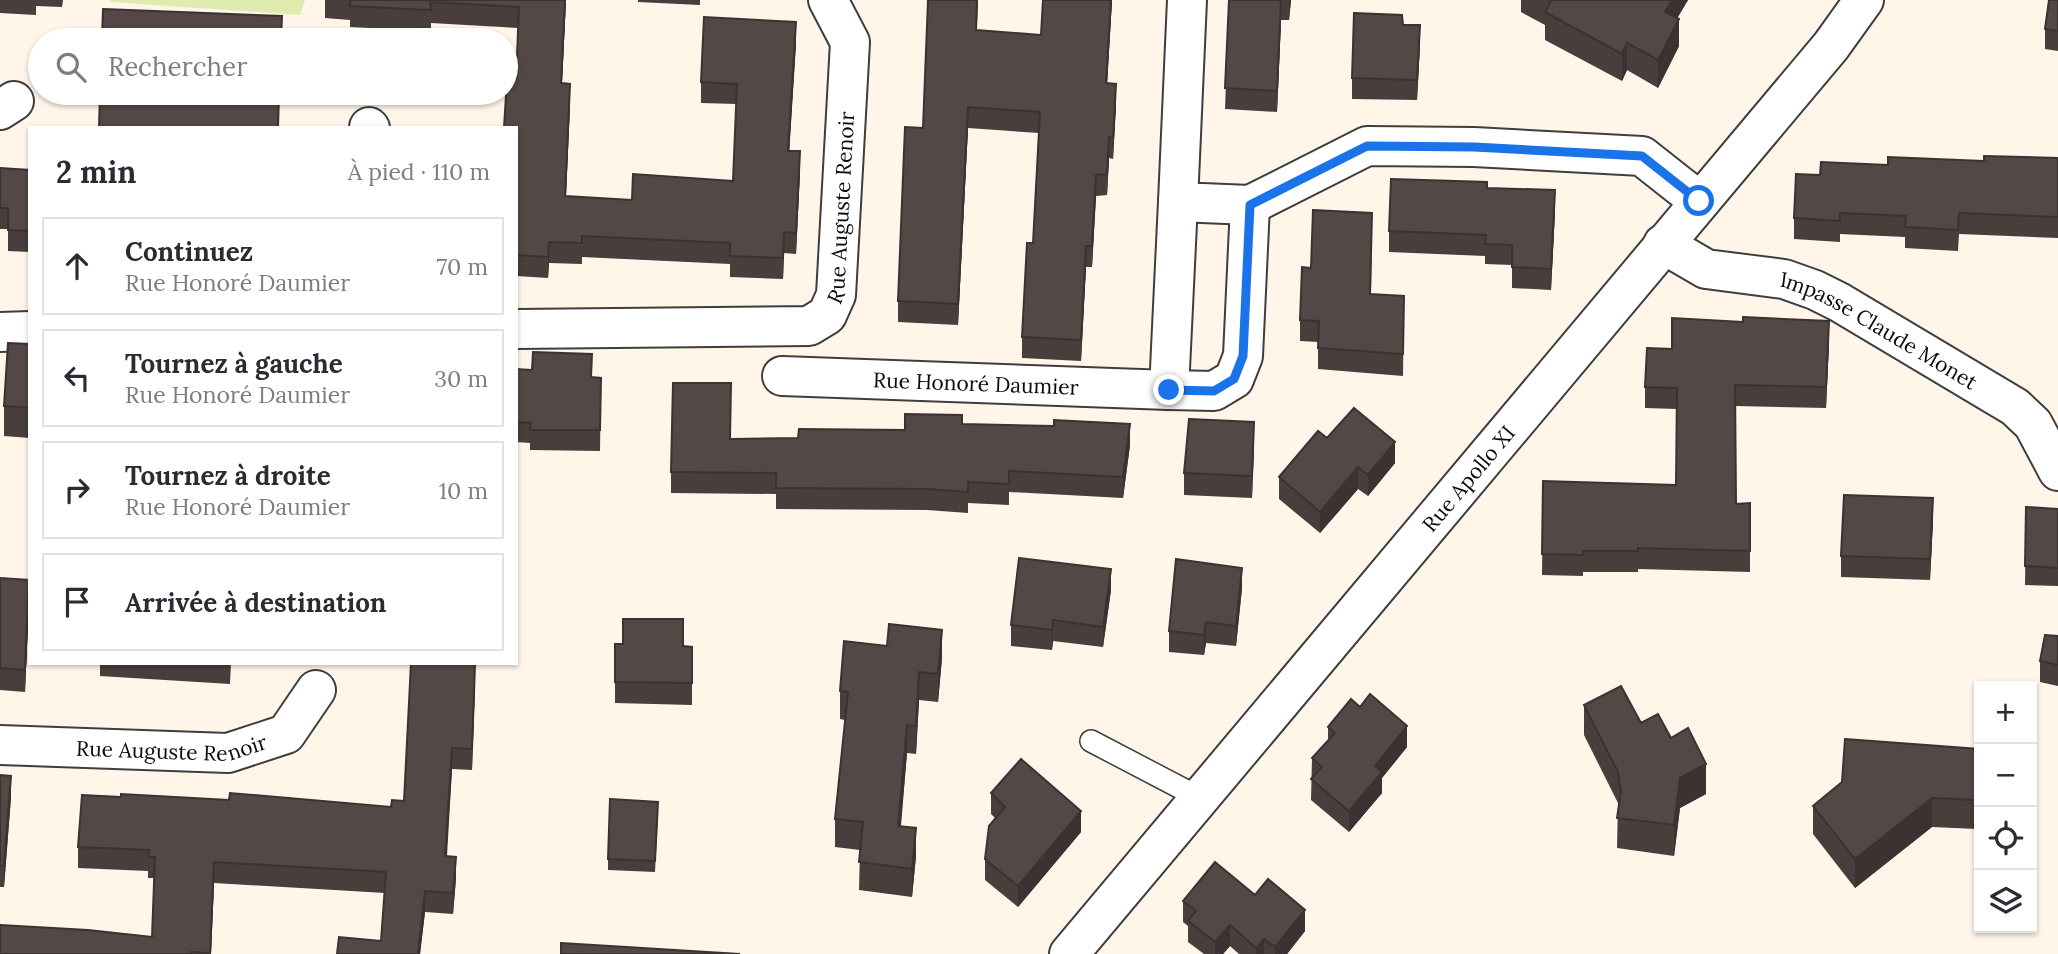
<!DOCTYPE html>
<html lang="fr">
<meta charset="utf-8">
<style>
:root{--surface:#fff;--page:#f7f7f7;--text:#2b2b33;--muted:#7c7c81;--line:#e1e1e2}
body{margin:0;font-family:Lora,serif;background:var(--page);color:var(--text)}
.controls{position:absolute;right:21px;bottom:21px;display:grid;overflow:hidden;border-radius:0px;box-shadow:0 2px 5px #0004}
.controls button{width:63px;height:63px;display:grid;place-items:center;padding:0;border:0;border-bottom:2px solid var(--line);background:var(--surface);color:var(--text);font:35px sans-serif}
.stop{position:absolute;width:21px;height:21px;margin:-16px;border:5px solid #1a73e8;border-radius:50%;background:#fff}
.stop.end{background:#1a73e8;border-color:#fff;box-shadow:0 2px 7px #0008}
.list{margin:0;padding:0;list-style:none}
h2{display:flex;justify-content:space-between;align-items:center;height:91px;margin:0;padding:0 28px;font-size:30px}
h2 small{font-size:23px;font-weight:400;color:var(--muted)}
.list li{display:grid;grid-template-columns:46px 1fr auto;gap:21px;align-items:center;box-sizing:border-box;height:98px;margin:0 14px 14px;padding:0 14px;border:2px solid var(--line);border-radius:0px}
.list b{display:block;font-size:26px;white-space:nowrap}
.list p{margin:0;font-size:23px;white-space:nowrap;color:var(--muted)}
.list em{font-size:23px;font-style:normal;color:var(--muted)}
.icon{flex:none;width:38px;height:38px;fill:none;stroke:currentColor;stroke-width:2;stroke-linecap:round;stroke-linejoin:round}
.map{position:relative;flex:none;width:2058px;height:954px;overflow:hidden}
.search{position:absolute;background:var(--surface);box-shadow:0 2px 5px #0004;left:28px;top:28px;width:490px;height:77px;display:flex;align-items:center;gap:18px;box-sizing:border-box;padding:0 24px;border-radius:38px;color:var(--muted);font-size:26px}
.panel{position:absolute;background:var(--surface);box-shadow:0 2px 5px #0004;left:28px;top:126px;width:490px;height:539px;border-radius:0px}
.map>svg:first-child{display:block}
.green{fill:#deecb0}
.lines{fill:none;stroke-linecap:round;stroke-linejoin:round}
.service-casing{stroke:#3e3e3e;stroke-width:24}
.minor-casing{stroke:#3e3e3e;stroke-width:42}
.service{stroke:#fff;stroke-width:21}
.minor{stroke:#fff;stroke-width:38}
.wall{fill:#483e3c}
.shaded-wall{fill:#3b3231}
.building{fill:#544846;stroke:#3b3231;stroke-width:2}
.route{stroke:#1a73e8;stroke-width:9}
.labels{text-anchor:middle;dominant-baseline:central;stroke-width:7;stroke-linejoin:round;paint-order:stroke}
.street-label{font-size:21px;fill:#0b0b0b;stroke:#fff}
</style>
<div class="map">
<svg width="2058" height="954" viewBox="0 0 2058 954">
<rect width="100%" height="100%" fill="#fff5e9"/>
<path class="green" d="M110 0H305L300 15 111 2Z"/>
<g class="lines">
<defs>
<path id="service" d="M1091 741 1200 798"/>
<g id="minor">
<path d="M1187 0 1178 202 1250 205 1367 146 1474 147 1642 156 1699 201"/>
<path d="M0 110 14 101"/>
<path d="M369 127 370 128"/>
<path d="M1178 202 1169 390 1214 391 1234 379 1243 356 1250 205"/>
<path id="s1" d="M1663 244 1706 269 1784 279 1815 290 1839 302 2015 407 2033 424 2058 471"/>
<path id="s2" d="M516 329 809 326 827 315 836 295 850 42 828 0"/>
<path d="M0 332 30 331"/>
<path id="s3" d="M782 376 1169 390"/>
<path id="s4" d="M0 745 228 753 286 734 316 690"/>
<path id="s5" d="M1069 954 1831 46 1864 0"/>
</g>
</defs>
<use href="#service" class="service-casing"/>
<use href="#minor" class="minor-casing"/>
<use href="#service" class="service"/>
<use href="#minor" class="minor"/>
</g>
<path class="wall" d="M0 0H63L62 7 36 6V15L0 13Z
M325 0H566L562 83 570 105 566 196 632 200 733 181 736 104 701 103V82L796 43 789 151 800 172 796 254 784 253 783 279 730 277V264L582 257V264L549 263 548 278 516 276V80L519 28 431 23V31L350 27V20L325 18Z
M638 0H700V5L638 2Z
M1112 0 1107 83 1116 105 1113 159 1109 158 1107 195 1096 196 1092 267H1086L1081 361 1022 358V337L1033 243 1039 133 968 128 958 325 898 322V301L923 128 977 31 1041 35Z
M1229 0H1291L1289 20H1281L1277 112 1225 109Z
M1521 0H1688L1677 18 1679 46 1658 88 1627 70 1622 81 1545 40V25L1521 12Z
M2058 0V51L2045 49V29Z
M1403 25 1420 45 1417 100 1352 99V78Z
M2058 158V238L1959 234 1958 251 1905 248V237L1840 234V242L1794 239V218L1820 175 1984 161Z
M0 168 30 170V252L8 251V229H0Z
M1487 188 1555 211 1551 290 1512 288V265L1485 264V256L1389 252V231Z
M1372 234 1371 294 1404 296 1403 376 1318 369V342L1300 341V320L1311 268Z
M1829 342 1826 408 1735 406 1736 504 1750 503V572L1638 569V572H1583V576L1542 575 1543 481 1676 485 1677 409 1645 408V387L1672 349Z
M30 344V438L4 436V406Z
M516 369 601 378 600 451 530 450V443L516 442Z
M962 424 1130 445 1123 498 1009 492V505L968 503V513L927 510 776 509V494L671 493V472L731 439 798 438 905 430Z
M1327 438 1395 463 1368 496 1358 489 1320 533 1279 499V477Z
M1254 444 1252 498 1184 495V473Z
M2026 507 2058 509V586L2025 585Z
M1933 520 1930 580 1841 577V556Z
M0 578 29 601 25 692 0 690Z
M1242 588 1236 646 1206 643 1204 655 1169 652V631Z
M1111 590 1103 647 1053 641 1052 650 1011 646V625Z
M2058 636V686L2040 682V661Z
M615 644 692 647V705L615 703Z
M887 646 942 658 938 702 919 700 916 754 907 753 901 826 916 856 912 897 859 890 860 850 835 847V819L845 720 840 719V691Z
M100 663H231L230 684 100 676Z
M471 663 475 685 472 770 452 769 447 856 456 878 453 914 425 912 420 954H337L381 941 385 893 214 883 211 954H0L152 937 154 878H148V871L78 868V847L229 800 391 807 404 801Z
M1584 705 1641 723 1671 738 1706 794 1680 808 1674 856 1617 848 1618 803 1584 735Z
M1328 727 1407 747 1382 778V793L1349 832 1311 800 1312 758 1328 740Z
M1979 749 1977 829 1932 827 1855 888 1813 834V806Z
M0 775 11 797 4 887H0Z
M991 793 1081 832 1018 907 985 880V859L995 818 991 814Z
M658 814 655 872 608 870V859Z
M1255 895 1305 931 1287 954H1239L1230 946 1223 954H1204L1188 942V926L1183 922V901Z"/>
<path class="shaded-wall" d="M565 0H566L561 104V83Z
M977 0H978L976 52V30Z
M1111 0H1112L1106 104V83Z
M1281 0V20L1277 112V91Z
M1289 0H1291L1289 20Z
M1672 0H1688L1665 39V12Z
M1679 19V46L1658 88V60Z
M796 22V43L788 172V151Z
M1420 25V45L1417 100V80Z
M1627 43V70L1622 81V54Z
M570 84V105L565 217V196Z
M1116 84V105L1113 159V138Z
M968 107V128L958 325V304Z
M1109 137V158L1107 195V174Z
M800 151V172L796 254V233Z
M1096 175V196L1092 267V246Z
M1555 190V211L1551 290V269Z
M784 232V253L783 279V258Z
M549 242V263L548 278V257Z
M1086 246V267L1081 361V340Z
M1829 321V342L1826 408V387Z
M1254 422V444L1252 498V476Z
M1130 424V445L1123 498V477Z
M1395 442V463L1368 496V475Z
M1358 467V489L1320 533V512Z
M1933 498V520L1930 580V559Z
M1242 568V588L1236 646V626Z
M1111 569V590L1103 647V627Z
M29 580V601L25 692V670Z
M1053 620V641L1052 650V630Z
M1206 622V643L1204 655V635Z
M942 630V658L938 702V674Z
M475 664V685L472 770V749Z
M919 672V700L916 754V726Z
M907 725V753L898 854V826Z
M1407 726V747L1382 778V793L1349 832V811L1375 766Z
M452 748V769L445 877V856Z
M1979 761V789L1977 829V800Z
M1706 764V794L1680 808 1674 856V825L1680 778Z
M11 776V797L4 887V866Z
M1932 798V827L1855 888V859Z
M1081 811V832L1018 907V886Z
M916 828V856L912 897V869Z
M456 857V878L453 914V893Z
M214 862V883L211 954H210Z
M425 891V912L420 954H418Z
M1305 910V931L1287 954H1275V947Z
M1230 925V946L1223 954H1215V942Z
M1264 939V954H1256V948Z"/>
<path class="building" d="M350 0H565L561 83 570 84 565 196 632 200 633 174 733 181 737 84 701 82 704 17 796 22 788 151H800L796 233 784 232 783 258 730 256V243L582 236V243L549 242 548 257 516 255V128H504L507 79 516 80 519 7 430 2 431 10 408 9 350 6Z
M928 0H977L976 30 1041 35 1043 0H1111L1106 83 1116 84 1113 138 1109 137 1107 174 1096 175 1092 246H1086L1081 340 1022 337 1027 243H1033L1040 112 968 107 958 304 898 301 905 127 923 128Z
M1229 0H1281L1277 91 1225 88Z
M1548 0H1672L1665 12 1679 19 1658 60 1627 43 1622 54 1545 12 1551 1Z
M2049 0H2058V31L2045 29Z
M103 9 282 16 281 40H102Z
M1354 13 1402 15 1403 25H1420L1417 80 1352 78Z
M100 93H279L278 128H99Z
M1984 156 2058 158V217L1959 213 1958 230 1905 227 1906 216 1840 213V221L1794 218 1796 174 1820 175 1821 162 1888 165V157L1984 161Z
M0 168 30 170V231L8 230V208H0Z
M1391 179 1487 182V188L1555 190 1551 269 1512 267V245L1485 244 1486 235 1389 231Z
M1313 210 1372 213 1370 294 1404 296 1403 354 1318 348 1319 321 1300 320 1302 267 1311 268Z
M1743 317 1829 321 1826 387 1735 385 1736 504 1750 503V551L1638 548V551H1583V555L1542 554 1543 481 1676 485 1677 388 1645 387 1647 348 1672 349V318L1743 322Z
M8 343 30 344V408L4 406Z
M533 352 592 354 591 377 601 378 600 430H530L531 423 516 422V369L532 370Z
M673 383H731L730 439 798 438 799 429 905 430V414L962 415V424L1054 426V420L1130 424 1123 477 1009 471V484L968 482V492L927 489 776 488V473L671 472Z
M1354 408 1395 442 1368 475 1358 467 1320 512 1279 477 1318 431 1327 438Z
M1189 419 1254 422 1252 476 1184 473Z
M1844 495 1933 498 1930 559 1841 556Z
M2026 507 2058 509V568L2025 566Z
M1019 558 1111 569 1103 627 1053 620 1052 630 1011 625Z
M1176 559 1242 568 1236 626 1206 622 1204 635 1169 631Z
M0 578 29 580 25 670 0 668Z
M623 619H683V646L692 647V683L615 682V644H623Z
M889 624 942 630 938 674 919 672 916 726 907 725 898 826 916 828 912 869 859 862 863 822 835 819 848 692 840 691 844 641 887 646Z
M2045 635 2058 636V665L2040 661Z
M411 663H470L475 664 472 749 452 748 445 856 456 857 453 893 425 891 418 954H337L339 937 381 941 386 872 214 862 210 953 191 952V954H0V925L88 930 152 937 155 857H148L149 850 78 847 82 795 121 797V794L229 800 230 793 391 807 392 800 404 801Z
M1621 686 1641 723 1658 714 1671 738 1688 728 1706 764 1680 778 1674 825 1617 818 1621 792 1618 772 1584 705Z
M1370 694 1407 726 1375 766 1382 772 1349 811 1311 779 1322 767 1312 758 1335 733 1328 727 1351 699 1360 707Z
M1845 739 1979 749 1977 800 1932 798 1855 859 1813 806 1842 782Z
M1021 759 1081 811 1018 886 985 859 989 826 1005 807 991 793Z
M0 775 11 776 4 866H0Z
M610 799 658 802 655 861 608 859Z
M1215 862 1255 895 1268 879 1305 910 1275 947 1264 939 1256 948 1230 925 1215 942 1188 921 1196 911 1183 901Z
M561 943 740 954H561Z"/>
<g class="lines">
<path class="route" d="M1169 390 1214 391 1234 379 1243 356 1250 205 1367 146 1474 147 1642 156 1699 201"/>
</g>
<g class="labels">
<g class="street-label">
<text stroke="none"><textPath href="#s2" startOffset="424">Rue Auguste Renoir</textPath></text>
<text stroke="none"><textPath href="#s1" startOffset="236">Impasse Claude Monet</textPath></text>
<text stroke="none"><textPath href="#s3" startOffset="194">Rue Honoré Daumier</textPath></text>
<text stroke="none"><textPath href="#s5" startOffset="621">Rue Apollo XI</textPath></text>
<text stroke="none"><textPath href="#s4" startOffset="172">Rue Auguste Renoir</textPath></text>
</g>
</g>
</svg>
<div class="controls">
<button>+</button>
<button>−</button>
<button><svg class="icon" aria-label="locate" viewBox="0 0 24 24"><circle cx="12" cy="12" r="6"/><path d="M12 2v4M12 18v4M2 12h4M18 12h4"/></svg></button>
<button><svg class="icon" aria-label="layers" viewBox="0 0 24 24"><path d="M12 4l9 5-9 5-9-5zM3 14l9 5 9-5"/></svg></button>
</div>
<div class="stop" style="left:1699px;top:201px"></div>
<div class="stop end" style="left:1169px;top:390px"></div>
<div class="search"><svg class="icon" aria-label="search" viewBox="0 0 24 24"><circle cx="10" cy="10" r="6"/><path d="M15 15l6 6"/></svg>Rechercher</div>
<section class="panel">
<h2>2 min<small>À pied · 110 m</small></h2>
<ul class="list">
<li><svg class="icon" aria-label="ahead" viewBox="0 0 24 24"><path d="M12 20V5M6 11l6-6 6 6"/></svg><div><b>Continuez</b><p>Rue Honoré Daumier</p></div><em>70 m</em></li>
<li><svg class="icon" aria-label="left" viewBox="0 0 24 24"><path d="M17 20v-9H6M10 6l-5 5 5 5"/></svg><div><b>Tournez à gauche</b><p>Rue Honoré Daumier</p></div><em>30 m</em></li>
<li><svg class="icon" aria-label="right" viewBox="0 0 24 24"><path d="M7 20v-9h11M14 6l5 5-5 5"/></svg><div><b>Tournez à droite</b><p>Rue Honoré Daumier</p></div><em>10 m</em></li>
<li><svg class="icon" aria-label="arrive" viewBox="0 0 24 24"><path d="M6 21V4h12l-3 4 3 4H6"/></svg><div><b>Arrivée à destination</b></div></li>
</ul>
</section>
</div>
